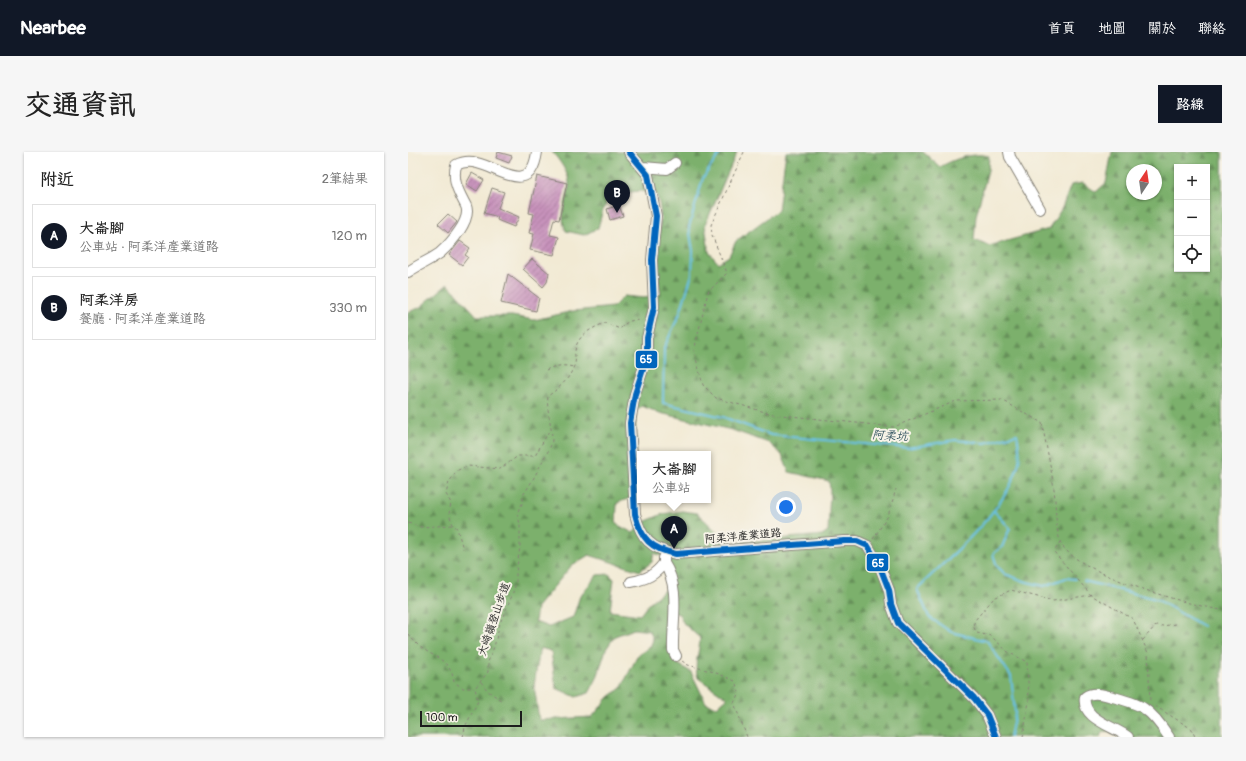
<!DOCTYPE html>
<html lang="zh-TW">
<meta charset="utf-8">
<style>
:root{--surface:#fff;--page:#f6f6f6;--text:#222;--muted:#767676;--line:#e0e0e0;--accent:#111827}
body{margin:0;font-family:Pangolin,"LXGW WenKai TC",sans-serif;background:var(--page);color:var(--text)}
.controls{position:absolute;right:12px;top:12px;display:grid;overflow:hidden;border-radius:0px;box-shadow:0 1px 3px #0004}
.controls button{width:36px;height:36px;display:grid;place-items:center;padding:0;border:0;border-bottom:1px solid var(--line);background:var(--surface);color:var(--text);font:20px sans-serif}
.compass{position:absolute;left:718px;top:12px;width:36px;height:36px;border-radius:50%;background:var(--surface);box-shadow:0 1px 3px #0004;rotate:13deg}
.scale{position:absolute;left:12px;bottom:10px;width:102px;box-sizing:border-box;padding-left:4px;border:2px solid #1c1c1c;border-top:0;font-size:11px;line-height:14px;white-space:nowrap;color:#1c1c1c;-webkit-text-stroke:3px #f7f3e8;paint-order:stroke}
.you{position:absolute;left:378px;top:355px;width:14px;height:14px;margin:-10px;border:3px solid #fff;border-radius:50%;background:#1a73e8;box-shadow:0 0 0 6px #1a73e833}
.badge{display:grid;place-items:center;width:26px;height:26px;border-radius:50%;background:var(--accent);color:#fff;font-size:13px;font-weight:700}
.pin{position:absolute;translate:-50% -33px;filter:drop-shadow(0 1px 2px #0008)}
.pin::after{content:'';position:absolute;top:21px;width:14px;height:12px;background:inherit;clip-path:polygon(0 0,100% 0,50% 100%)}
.popup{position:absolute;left:229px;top:299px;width:74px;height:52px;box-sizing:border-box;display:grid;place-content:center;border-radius:0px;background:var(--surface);filter:drop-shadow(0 1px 3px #0005);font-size:13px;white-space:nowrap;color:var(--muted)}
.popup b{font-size:15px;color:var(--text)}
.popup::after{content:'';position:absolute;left:50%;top:100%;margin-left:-8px;border:8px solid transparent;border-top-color:var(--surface)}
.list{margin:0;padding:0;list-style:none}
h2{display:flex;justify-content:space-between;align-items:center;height:52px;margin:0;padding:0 16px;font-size:17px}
h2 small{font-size:13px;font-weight:400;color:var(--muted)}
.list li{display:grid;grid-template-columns:26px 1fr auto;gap:12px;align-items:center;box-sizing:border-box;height:64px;margin:0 8px 8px;padding:0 8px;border:1px solid var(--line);border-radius:0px}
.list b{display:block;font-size:15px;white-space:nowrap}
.list p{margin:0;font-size:13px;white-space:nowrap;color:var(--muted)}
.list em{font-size:13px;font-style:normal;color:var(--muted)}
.icon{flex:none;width:22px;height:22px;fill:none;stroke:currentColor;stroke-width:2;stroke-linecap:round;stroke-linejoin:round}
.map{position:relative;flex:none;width:814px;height:585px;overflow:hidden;border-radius:0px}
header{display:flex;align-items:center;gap:24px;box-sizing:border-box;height:56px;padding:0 20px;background:var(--accent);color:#fff}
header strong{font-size:19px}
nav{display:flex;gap:22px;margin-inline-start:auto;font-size:14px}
.intro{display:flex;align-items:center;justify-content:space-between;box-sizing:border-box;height:96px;padding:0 24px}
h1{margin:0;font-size:28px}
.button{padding:10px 18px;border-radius:0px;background:var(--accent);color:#fff;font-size:14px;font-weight:700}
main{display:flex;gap:24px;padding:0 24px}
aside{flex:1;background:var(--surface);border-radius:0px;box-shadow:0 1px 3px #0004}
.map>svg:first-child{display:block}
.forest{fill:url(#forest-firs);stroke:#4c6644;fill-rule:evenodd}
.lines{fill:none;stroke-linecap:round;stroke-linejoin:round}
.stream{stroke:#67c1e4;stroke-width:2}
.building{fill:url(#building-hatch)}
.minor-casing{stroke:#878378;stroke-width:12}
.path{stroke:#878378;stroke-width:1;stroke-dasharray:3 3;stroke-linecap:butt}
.minor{stroke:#fff;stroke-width:10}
.bus-1-casing{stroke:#f7f3e8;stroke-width:9}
.bus-1{stroke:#0065bd;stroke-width:6}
.labels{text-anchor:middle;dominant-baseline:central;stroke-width:4;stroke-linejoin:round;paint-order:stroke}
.street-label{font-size:11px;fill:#1c1c1c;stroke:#f7f3e8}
.water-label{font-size:12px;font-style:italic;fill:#365662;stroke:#f7f3e8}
.line-badge{stroke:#f7f3e8;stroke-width:1.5}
.badge-label{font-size:11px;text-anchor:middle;font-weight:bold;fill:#fff}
</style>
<header>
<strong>Nearbee</strong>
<nav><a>首頁</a><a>地圖</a><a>關於</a><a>聯絡</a></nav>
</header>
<div class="intro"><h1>交通資訊</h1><a class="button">路線</a></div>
<main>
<aside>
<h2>附近<small>2筆結果</small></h2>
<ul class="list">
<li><span class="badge">A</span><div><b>大崙腳</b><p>公車站 · 阿柔洋產業道路</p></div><em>120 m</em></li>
<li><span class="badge">B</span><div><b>阿柔洋房</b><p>餐廳 · 阿柔洋產業道路</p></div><em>330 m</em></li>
</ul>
</aside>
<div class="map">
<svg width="814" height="585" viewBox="0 0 814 585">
<defs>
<pattern id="forest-firs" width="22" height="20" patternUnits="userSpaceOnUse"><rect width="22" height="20" fill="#7cb06c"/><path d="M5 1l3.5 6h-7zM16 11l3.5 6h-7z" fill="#658e58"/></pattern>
<pattern id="building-hatch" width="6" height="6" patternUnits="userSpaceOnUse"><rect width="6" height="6" fill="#c792bb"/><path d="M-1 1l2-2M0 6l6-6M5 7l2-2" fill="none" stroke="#a17697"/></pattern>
</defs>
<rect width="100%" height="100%" fill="#f7f3e8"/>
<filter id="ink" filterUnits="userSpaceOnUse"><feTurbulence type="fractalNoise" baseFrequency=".025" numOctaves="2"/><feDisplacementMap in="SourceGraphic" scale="8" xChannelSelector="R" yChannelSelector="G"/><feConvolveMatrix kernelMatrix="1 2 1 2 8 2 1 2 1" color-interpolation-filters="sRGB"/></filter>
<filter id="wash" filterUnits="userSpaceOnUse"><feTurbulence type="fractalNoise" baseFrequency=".012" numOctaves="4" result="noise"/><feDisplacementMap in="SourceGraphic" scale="16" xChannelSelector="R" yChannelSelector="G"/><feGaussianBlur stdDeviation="0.9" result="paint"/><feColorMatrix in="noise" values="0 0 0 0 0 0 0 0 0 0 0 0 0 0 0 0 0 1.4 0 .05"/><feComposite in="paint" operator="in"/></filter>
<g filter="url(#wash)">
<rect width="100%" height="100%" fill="#f2ead4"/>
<path class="forest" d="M144 0H329L297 73 301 100 310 111 321 104 328 89 370 58 378 0H515L532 15C546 7 565 0 581 4L580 18 568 64 566 88 581 94 641 77 654 56 663 33 675 31 688 40 698 31 704 0H814V585H712L701 579 694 580 692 585H0V160L11 156 40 132 69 164H104L126 168 165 159 205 155 216 144 236 146 253 142C251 131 249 119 249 108 248 86 258 63 248 42L232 39 202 42 194 61 190 76 176 83 158 79C150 61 161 49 161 30 161 22 150 6 144 0ZM769 15H799V117H769ZM724 18H748V42H724ZM234 254 252 261 324 278 361 291 374 303 381 320 421 329 422 339 420 379 414 383 324 391 306 377 289 361 274 359 255 362 236 370 225 381 208 372 209 351 230 343 227 259ZM246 401 262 407 257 424 259 436 241 451 232 463 202 459 206 427 201 422 189 423 172 444 165 465 141 475 127 470 129 455 164 413 181 403 232 419 244 410ZM262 460 271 462 276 472 292 486C292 500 285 511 290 526L319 546 309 555 298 551 283 520 265 509C262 497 255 471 262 460ZM226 477 242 479 245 488 242 495 230 503 213 536 201 545 184 565 131 568 126 533 132 496 143 499 148 536 168 545 181 541 189 526 198 497 207 484Z"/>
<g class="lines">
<path class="stream" d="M313 0 295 26 281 75 285 99 284 122 272 161 256 196 255 251 315 265 363 283 499 296 547 288 577 291 609 282C610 290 613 302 611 310 600 358 543 403 509 437L521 465 543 480 579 489 603 524 607 561 602 585
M586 359 602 376 594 395 585 402 589 414 597 422 619 430 636 434 658 426 667 427
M676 429 748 447 795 474"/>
</g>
<g id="blocks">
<path class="building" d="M90 0 104 4 101 11 88 6Z
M64 21 76 28 69 39 58 32Z
M129 24 159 31 151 68 146 67 142 83 151 85 146 103 122 98 126 82 121 81 126 62 121 61Z
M84 36 96 40 90 56 111 65 106 75 89 68 90 65 76 61Z
M211 53 215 64 202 68 199 57Z
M40 62 49 70 40 81 30 72Z
M52 89 62 96 57 103 60 105 54 113 41 103Z
M124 107 141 121 139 130 135 135 115 117Z
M100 122 131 146 128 159 93 151Z"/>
</g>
</g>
<g filter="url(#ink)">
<use href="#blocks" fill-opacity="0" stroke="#878378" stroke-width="1"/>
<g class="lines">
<defs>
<path id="minor" d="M221 0 240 23 248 64 244 108 246 155 239 186V205L227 242 222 271 227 362C233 387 243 397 268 402L437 389H449L460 394 472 415 481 438 483 452 490 471 566 546 579 563 588 585
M601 0 602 5 632 57
M235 15 259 17 267 11
M0 120C10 113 24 107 32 101 42 92 64 68 58 54 51 40 44 30 48 13 54 10 62 9 69 11 94 17 123 44 129 0
M256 411C273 436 264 469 265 498L268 504
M223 430C239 427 247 423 256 411V406
M720 585C706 574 673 567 677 545 684 540 692 542 701 544 734 552 742 556 761 585"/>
</defs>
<use href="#minor" class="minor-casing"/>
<path class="path" d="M336 0 303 73 304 83 319 121 300 140 286 199 295 233 308 246 364 262 486 275 548 249 594 248 634 271C638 293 643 315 646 337 648 353 647 373 652 389 662 420 783 454 814 458
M138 218C147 213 155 213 166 215
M0 371 13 375 45 373 49 376 55 397
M45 373 41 362 43 351 38 342 41 330 50 318 60 314 92 317 110 304H127L142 277
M465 387 480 364 488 337
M652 390 646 400 683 443 725 467 740 501 742 550
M0 482C3 486 7 490 11 494 26 506 43 507 46 530L55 536H66
M735 488 748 473 755 474 767 472
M274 509 280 513 306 520 327 529 331 540 326 551 339 585
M73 530 80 539 94 549
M747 554 784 577 787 585
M55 585 57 575 70 549 67 536 80 520V510L86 495 92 471 103 446 108 431V421L112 395V372L109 361 115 350V343C123 332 128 322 134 310 137 302 143 298 144 288 144 273 138 258 140 244 151 236 161 228 166 214 169 208 166 205 167 199 169 183 184 176 197 171L212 177C219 169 223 167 234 169
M615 585 621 549 619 510 600 500 583 484 569 481 565 474 567 468 586 446 603 438 645 449 683 443"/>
<use href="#minor" class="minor"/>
<defs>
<path id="bus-1" d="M221 0 240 23 248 64 244 108 246 155 239 186V205L227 242 222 271 227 362C233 387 243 397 268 402L437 389H449L460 394 472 415 481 438 483 452 490 471 566 546 579 563 588 585"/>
</defs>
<use href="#bus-1" class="bus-1-casing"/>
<use href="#bus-1" class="bus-1"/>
</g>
</g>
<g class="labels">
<g class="street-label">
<text transform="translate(335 384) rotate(-5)">阿柔洋產業道路</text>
<text transform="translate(86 467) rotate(-71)">大崎嶺登山步道</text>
</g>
<g class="water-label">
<text transform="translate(482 284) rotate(3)">阿柔坑</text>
</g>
</g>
<g class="line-badge">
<rect x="227" y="198" width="23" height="19" rx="4" fill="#0065bd"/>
<rect x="458" y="401" width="23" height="19" rx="4" fill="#0065bd"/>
</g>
<g class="badge-label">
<text x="238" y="211">65</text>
<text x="470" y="415">65</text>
</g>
</svg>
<div class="controls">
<button>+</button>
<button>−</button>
<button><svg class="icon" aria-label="locate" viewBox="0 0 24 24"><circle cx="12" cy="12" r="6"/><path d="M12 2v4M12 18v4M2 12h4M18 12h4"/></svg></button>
</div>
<svg class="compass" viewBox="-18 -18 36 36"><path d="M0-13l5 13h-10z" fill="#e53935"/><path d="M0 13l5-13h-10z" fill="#767676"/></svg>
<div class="scale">100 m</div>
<div class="you"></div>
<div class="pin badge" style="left:266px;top:397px">A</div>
<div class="popup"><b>大崙腳</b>公車站</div>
<div class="pin badge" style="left:209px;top:61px">B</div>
</div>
</main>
